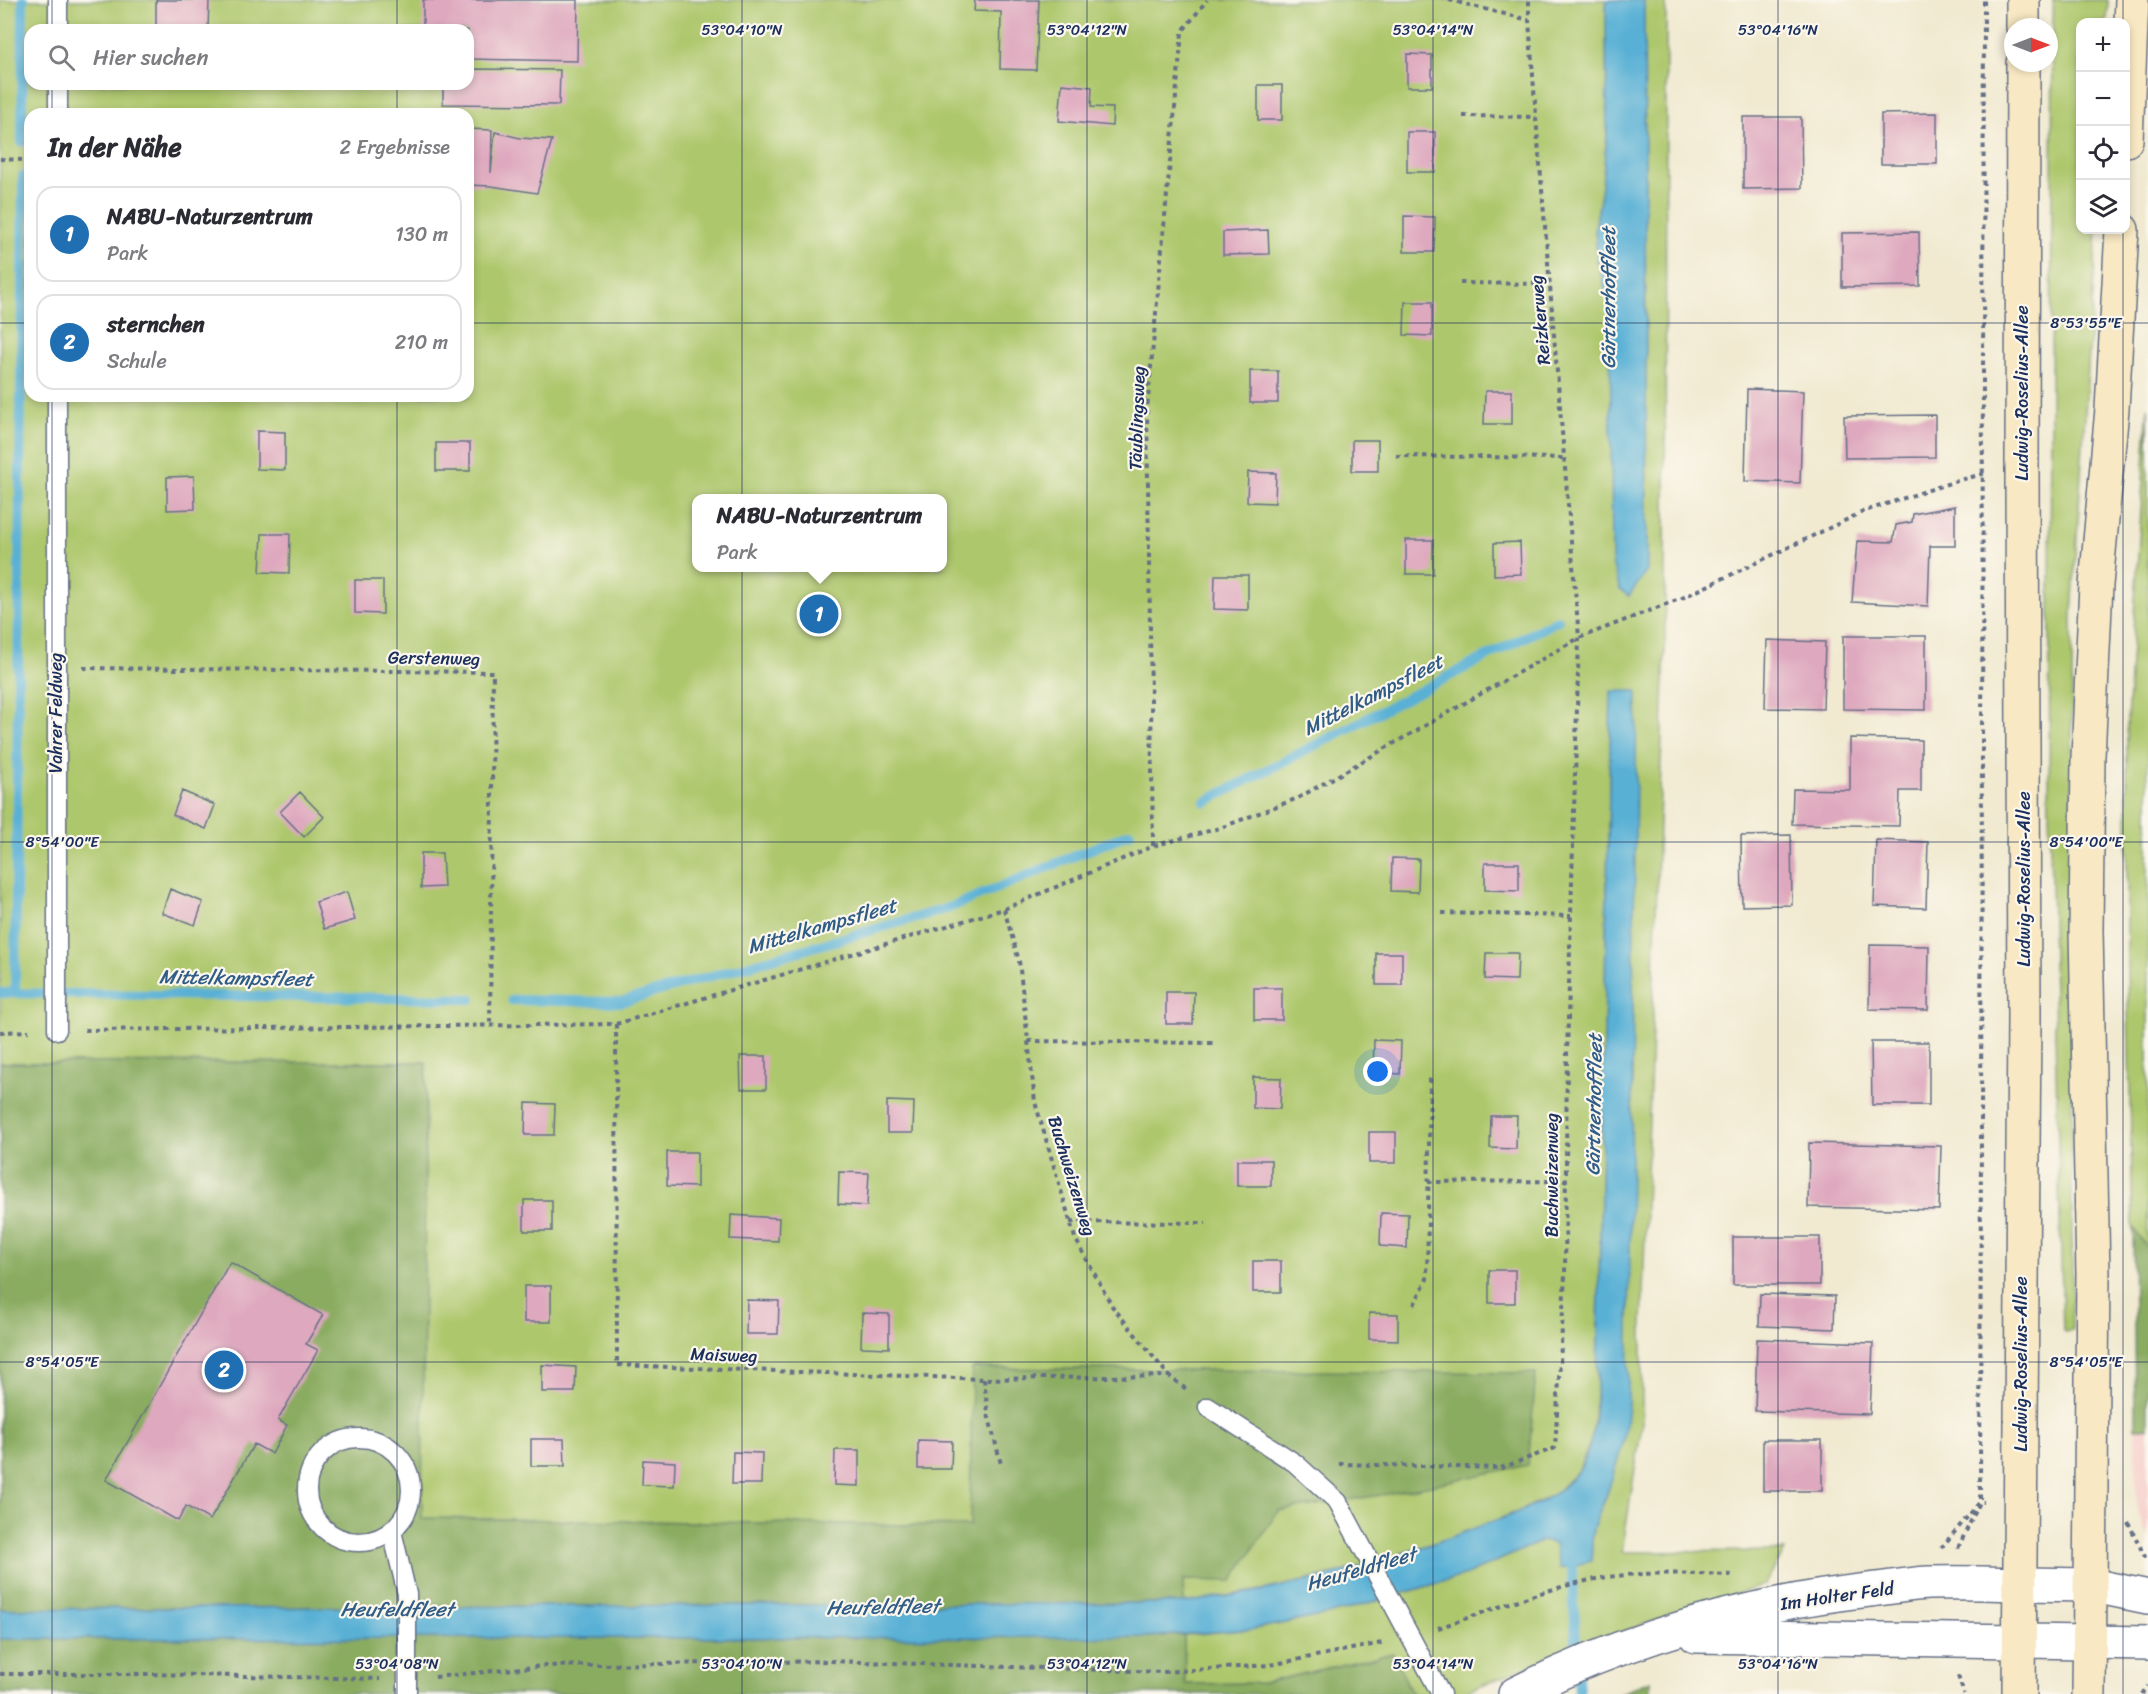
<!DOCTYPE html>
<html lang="de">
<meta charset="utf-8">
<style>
:root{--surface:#fff;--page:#f2f2f3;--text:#2b2b33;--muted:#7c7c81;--line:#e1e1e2;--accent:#1f6fb2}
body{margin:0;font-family:Sriracha,sans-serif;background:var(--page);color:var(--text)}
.controls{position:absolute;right:18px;top:18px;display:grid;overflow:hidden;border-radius:12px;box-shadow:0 3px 9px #0003}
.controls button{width:54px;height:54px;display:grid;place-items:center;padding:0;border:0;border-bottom:2px solid var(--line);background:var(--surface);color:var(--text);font:30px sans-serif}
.compass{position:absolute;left:2004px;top:18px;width:54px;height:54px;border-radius:50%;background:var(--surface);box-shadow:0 3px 9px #0003;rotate:90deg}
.you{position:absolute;left:1378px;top:1072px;width:21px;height:21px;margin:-15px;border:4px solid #fff;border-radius:50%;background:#1a73e8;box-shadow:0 0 0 9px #1a73e833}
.badge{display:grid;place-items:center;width:39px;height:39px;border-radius:50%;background:var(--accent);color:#fff;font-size:20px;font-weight:700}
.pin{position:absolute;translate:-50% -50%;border:3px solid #fff;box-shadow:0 2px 6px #0006}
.popup{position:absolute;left:692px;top:494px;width:255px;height:78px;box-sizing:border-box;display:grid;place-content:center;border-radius:12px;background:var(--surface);filter:drop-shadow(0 2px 4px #0005);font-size:20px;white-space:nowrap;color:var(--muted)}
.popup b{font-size:22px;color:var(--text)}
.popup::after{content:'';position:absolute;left:50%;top:100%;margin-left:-12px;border:12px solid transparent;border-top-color:var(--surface)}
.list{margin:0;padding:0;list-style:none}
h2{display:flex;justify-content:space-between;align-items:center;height:78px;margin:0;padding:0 24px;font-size:26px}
h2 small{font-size:20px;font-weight:400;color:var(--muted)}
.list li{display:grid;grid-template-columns:39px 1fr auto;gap:18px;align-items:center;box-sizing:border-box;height:96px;margin:0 12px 12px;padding:0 12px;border:2px solid var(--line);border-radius:18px}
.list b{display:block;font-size:22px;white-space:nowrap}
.list p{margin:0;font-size:20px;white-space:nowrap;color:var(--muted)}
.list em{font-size:20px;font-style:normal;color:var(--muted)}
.icon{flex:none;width:33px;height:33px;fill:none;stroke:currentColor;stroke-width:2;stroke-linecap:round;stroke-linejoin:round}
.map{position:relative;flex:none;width:2148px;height:1694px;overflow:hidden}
.search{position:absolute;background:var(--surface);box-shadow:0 3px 9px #0003;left:24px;top:24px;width:450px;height:66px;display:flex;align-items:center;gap:15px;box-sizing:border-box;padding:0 21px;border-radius:18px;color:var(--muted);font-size:22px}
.panel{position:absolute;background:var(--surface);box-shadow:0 3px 9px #0003;left:24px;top:108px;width:450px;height:294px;border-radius:18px}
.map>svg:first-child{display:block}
.built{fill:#f7d0cc}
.green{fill:#adc76c;stroke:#647b65;stroke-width:1.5;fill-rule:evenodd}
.forest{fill:#8aac60;stroke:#526e5f;stroke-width:1.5}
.water{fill:#58b0d5;stroke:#3a709a;stroke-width:1.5}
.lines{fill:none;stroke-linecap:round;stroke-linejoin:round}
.stream{stroke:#58b0d5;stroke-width:10}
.building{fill:#dea8be}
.service-casing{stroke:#667086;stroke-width:21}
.minor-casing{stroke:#667086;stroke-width:36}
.tertiary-casing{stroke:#667086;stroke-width:36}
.secondary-casing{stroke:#667086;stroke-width:36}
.path{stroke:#667086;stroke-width:4;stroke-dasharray:4.5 4.5;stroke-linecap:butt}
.service{stroke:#fff;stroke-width:18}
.minor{stroke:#fff;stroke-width:33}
.tertiary{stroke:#fff;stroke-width:33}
.secondary{stroke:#f8e8c3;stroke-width:33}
.ticks{fill:none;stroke:#1b2f5e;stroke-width:1.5;stroke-opacity:0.45}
.labels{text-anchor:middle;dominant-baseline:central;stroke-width:4.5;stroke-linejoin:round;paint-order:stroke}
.street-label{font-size:18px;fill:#1b2f5e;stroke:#fbf7ec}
.water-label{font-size:20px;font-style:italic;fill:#305c88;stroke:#fbf7ec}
.ticks-label{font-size:15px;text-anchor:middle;fill:#1b2f5e;stroke:#fbf7ec;stroke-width:4.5;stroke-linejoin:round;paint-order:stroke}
</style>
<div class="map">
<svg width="2148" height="1694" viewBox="0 0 2148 1694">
<rect width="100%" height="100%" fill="#fbf7ec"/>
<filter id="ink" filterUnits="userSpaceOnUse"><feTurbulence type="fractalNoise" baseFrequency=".0167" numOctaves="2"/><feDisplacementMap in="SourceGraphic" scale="12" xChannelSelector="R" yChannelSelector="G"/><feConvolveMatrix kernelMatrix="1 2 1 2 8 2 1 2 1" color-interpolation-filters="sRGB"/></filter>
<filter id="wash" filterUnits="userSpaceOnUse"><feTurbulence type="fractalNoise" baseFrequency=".008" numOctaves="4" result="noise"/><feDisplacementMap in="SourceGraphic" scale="24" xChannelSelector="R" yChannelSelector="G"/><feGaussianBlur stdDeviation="1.35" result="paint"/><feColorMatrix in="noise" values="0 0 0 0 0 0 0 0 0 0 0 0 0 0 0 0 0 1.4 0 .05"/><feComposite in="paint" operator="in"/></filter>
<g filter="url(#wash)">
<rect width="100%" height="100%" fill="#f1ead1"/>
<path class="built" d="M2135 1428H2148V1535L2144 1530 2136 1505Z"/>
<path class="green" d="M0 0H1606L1607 135 1601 194 1595 229 1597 256 1610 308 1628 596 1647 570 1644 0H1666L1665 648 1642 1325V1425L1622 1552 1785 1551 1764 1585 1647 1623 1550 1658 1459 1694H1412L1393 1653 1263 1683 1185 1684 1184 1635 1254 1629 1327 1615 1466 1575 1542 1541 1555 1544 1591 1561 1593 1528 1608 1491 1611 691 1597 1386 1592 1438 1579 1469 1555 1494 1517 1512 1449 1538 1339 1573 1267 1589 1184 1603 970 1526 421 1518 426 1062 0 1063ZM30 30H468V84H30ZM30 114H468V396H30ZM696 498H942V568H696Z
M2053 0H2108L2107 22H2080V230H2097L2072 614V1330L2063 1331 2049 808Z
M2148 406V1249L2133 1228 2127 966V721Z"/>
<path class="forest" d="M426 1062 422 1518 970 1526 972 1368 1536 1373 1528 1465 1387 1494 1278 1511 1232 1581 1183 1580 1184 1603 0 1609V1063Z
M2133 1228 2148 1249V1428H2135Z
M1184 1635 1185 1684 1263 1683 1393 1653 1412 1694H0V1639L1146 1637Z
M1650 1681V1694H1619Z"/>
<path class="water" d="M1606 0H1644L1647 571 1629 596 1620 590 1612 563 1610 308 1597 256 1595 229 1601 194 1607 135Z
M1611 691H1637L1628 1405 1624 1440 1608 1491 1593 1528 1591 1561 1560 1569 1555 1544 1542 1541 1466 1575 1327 1615 1254 1629 1146 1637 0 1639V1609L1184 1603C1236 1595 1289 1587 1340 1573 1386 1560 1433 1544 1478 1527 1513 1514 1556 1502 1579 1470 1595 1446 1595 1413 1597 1386Z"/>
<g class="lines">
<path class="stream" d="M22 142 23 0
M1205 802 1558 620
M0 993 471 999
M15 993 23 176
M512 1000 621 1002 949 908 1130 833
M1571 1553 1579 1694"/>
</g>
<g id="blocks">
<path class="building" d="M156 0H209L208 30H156Z
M423 0H578L577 61 468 59V30H423Z
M975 0H1039L1036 70 1000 69 1001 12 974 11Z
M1407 54 1432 55V87H1407Z
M468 69 560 70 559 105 443 104V84H468Z
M1062 84 1092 87 1091 107 1113 108 1112 126 1059 121Z
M1258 85H1282V120H1258Z
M1937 113V164H1881V114Z
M1743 117H1801L1802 188 1743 189Z
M468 129 492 130 491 173 495 132 520 138 552 140 537 193 491 186 468 185Z
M1407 132H1435V172H1407Z
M1404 216 1435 217 1434 252H1404Z
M1268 230 1269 254 1223 255V232Z
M1919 232 1920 286 1842 287V233Z
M1405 302H1432V336L1404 335Z
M1250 371H1278V403H1250Z
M1747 389 1803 391 1800 483 1745 481Z
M1485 391H1512V424H1484Z
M1935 415V457L1845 458 1844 416Z
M257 431 285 432V470L257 469Z
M1352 440H1378V471H1352Z
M436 443H470V471H436Z
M1248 472 1276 473 1275 503 1247 502Z
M194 476 195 509 167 510V477Z
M1955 506V546H1930L1928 606 1852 602 1857 541 1893 542 1896 525 1912 522 1913 514Z
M262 534H290L289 573 260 572Z
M1406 540H1433V574H1406Z
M1520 542 1521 574 1494 575V543Z
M1215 575H1248V610L1214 609Z
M355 580H383V614L355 613Z
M1843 636H1926V710L1843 709Z
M1767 640 1825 642 1823 709 1765 708Z
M1850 738 1921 740V791H1900L1899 826 1792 824 1793 789 1850 790Z
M182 791 215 805 206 829 173 815Z
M300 792 324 817 304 837 280 812Z
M1791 835 1792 905 1742 906 1741 836Z
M1876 840 1928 842 1926 908 1874 906Z
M421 853H442L444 887 421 888Z
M1392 858 1419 859 1418 892 1391 891Z
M1485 863H1519V891L1485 890Z
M170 889 203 902 195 925 162 913Z
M347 892 355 920 324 929 316 902Z
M1870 945 1929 946 1928 1010 1869 1009Z
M1376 953H1402V985H1376Z
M1486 953H1518L1517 980 1485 979Z
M1254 988H1282V1020H1254Z
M1166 992H1194L1193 1024H1166Z
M1374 1040 1401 1041 1400 1074 1373 1072Z
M1871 1042H1929V1105H1872Z
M740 1056H766V1089H741Z
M1253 1077 1281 1078 1280 1109 1253 1108Z
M887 1101 914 1102 913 1133H887Z
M526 1103 555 1104 554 1135H525Z
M1491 1116H1517L1516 1149 1490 1148Z
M1369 1132H1396V1163H1369Z
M1809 1143 1941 1146 1939 1210 1808 1207Z
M667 1152H697V1187L667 1186Z
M1237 1160H1271V1186H1237Z
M839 1172 869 1173 867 1206 838 1204Z
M524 1200H552V1231H524Z
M1381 1213 1408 1214 1407 1248 1380 1246Z
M731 1215 779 1218 778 1241 730 1239Z
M1733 1237H1820V1285H1733Z
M1253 1261H1281V1292H1253Z
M230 1262 323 1315 306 1344 318 1350 278 1420 287 1425 272 1454 254 1444 210 1520 186 1506 178 1521 106 1480Z
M1489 1270H1515V1303H1489Z
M524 1286H551V1322H524Z
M1760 1294 1835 1296 1834 1329 1759 1326Z
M747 1300 779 1301 778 1334H746Z
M862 1313 889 1314V1348L861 1347Z
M1369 1313 1398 1314V1340L1369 1339Z
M1757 1339 1873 1343 1870 1414 1755 1411Z
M542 1365 576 1367 575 1392H542Z
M531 1439H564L565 1466H531Z
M918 1440 952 1441 951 1469H918Z
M1763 1440H1822V1491H1763Z
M835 1450H859V1486L834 1485Z
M733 1452 762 1453 761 1484H732Z
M643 1460 675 1462 674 1486 642 1485Z"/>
</g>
</g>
<g filter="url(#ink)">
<use href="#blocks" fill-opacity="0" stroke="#667086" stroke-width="1.5"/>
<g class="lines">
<defs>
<path id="service" d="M58 30V0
M58 114V84
M57 396V1030
M1208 1407 1295 1463 1338 1502 1441 1694
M307 1490a52 52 0 1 1 104 0a52 52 0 1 1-104 0Z
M392 1531 407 1594V1694"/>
<path id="minor" d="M1696 1636 2019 1641
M1515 1694C1625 1639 1746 1604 1869 1590 1888 1588 1908 1584 1928 1583 1958 1582 1989 1583 2019 1584"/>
<path id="tertiary" d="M2019 1584 2090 1585 2148 1597
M2019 1641 2148 1643"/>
<path id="secondary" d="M2023 27V0
M2126 140 2132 0
M2019 1694 2024 1016 2022 469 2023 63
M2089 1694 2093 1275 2086 930 2088 757 2096 585 2112 409 2122 230"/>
</defs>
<use href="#service" class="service-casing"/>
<use href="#minor" class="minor-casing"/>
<use href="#tertiary" class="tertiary-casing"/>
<use href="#secondary" class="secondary-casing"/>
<path class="path" d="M1449 0 1529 20
M1463 116 1536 117
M0 159 22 160
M1460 283 1550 284
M1396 456 1565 458
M83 668 493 672 490 1027
M1153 846 1147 410 1182 32 1207 0
M1004 909 1019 961 1035 1102 1075 1238 1112 1306 1169 1376 1186 1389
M1442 913 1571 916
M616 1024 617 1365 984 1379 1169 1376
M85 1030 616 1024 1004 909 1153 846 1220 828 1298 798 1579 638 1682 598 1865 511 1950 483 1986 473
M0 1032 29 1031
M1028 1041 1214 1043
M1428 1182 1566 1181
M1070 1222 1206 1223
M1414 1305 1427 1279 1430 1078
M984 1379 988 1414 1001 1464
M1339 1464 1501 1468 1555 1448 1565 1276 1567 1053 1579 638 1536 117 1529 20V0
M2128 1522 2147 1561
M1941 1548 1980 1502H1984
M1958 1548 1980 1502 1984 0
M1438 1628C1492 1610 1545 1588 1601 1578 1645 1571 1690 1574 1735 1575
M0 1674H150L380 1679
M1958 1676 1964 1694
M435 1677 543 1666 831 1661 1163 1672 1270 1665 1382 1643
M2142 1694 2148 1686"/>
<use href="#service" class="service"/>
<use href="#minor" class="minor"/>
<use href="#tertiary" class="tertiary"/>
<use href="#secondary" class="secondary"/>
</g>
</g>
<path class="ticks" d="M52 0V30M397 0V30M742 0V1694M1087 0V1694M1433 0V1694M1778 0V1694M2123 0V22M52 84V114M397 84V114M2123 230V1694M0 323H30M468 323H2148M52 396V1694M397 396V1694M0 842H2148M0 1362H2148"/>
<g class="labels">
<g class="street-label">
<text transform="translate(1540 320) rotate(-95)">Reizkerweg</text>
<text transform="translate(2022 393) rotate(-90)">Ludwig-Roselius-Allee</text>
<text transform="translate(1137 418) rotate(-88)">Täublingsweg</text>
<text transform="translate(434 658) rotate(1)">Gerstenweg</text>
<text transform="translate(56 713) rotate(-90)">Vahrer Feldweg</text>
<text transform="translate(2024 879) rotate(-90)">Ludwig-Roselius-Allee</text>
<text transform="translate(1552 1175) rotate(-90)">Buchweizenweg</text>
<text transform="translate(1072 1176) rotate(73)">Buchweizenweg</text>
<text transform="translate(724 1355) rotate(2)">Maisweg</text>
<text transform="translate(2021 1364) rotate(-90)">Ludwig-Roselius-Allee</text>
<text transform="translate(1837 1596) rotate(-8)">Im Holter Feld</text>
</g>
<g class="water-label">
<text transform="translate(1608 298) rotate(-90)">Gärtnerhoffleet</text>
<text transform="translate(1373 695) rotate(-27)">Mittelkampsfleet</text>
<text transform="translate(822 926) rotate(-16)">Mittelkampsfleet</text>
<text transform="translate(236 978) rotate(1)">Mittelkampsfleet</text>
<text transform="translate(1594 1105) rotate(-89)">Gärtnerhoffleet</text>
<text transform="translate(1361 1569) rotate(-16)">Heufeldfleet</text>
<text transform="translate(883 1607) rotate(-1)">Heufeldfleet</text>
<text x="397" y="1609">Heufeldfleet</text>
</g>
</g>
<g class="ticks-label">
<text x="742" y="35">53°04'10"N</text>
<text x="1087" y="35">53°04'12"N</text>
<text x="1433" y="35">53°04'14"N</text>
<text x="1778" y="35">53°04'16"N</text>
<text x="2086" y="328">8°53'55"E</text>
<text x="2086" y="847">8°54'00"E</text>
<text x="62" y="847">8°54'00"E</text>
<text x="2086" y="1367">8°54'05"E</text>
<text x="62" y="1367">8°54'05"E</text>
<text x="397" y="1669">53°04'08"N</text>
<text x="742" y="1669">53°04'10"N</text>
<text x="1087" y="1669">53°04'12"N</text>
<text x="1433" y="1669">53°04'14"N</text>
<text x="1778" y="1669">53°04'16"N</text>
</g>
</svg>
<div class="controls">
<button>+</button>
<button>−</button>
<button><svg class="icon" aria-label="locate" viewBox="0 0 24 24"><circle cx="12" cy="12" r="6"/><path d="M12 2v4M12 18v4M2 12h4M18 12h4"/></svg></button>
<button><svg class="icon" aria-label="layers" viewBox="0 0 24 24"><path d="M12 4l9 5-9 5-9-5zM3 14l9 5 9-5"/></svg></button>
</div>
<svg class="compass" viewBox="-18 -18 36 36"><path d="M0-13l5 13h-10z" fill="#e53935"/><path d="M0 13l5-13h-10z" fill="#7c7c81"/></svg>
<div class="you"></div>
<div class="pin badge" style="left:819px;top:614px">1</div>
<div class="popup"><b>NABU-Naturzentrum</b>Park</div>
<div class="pin badge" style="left:224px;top:1370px">2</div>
<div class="search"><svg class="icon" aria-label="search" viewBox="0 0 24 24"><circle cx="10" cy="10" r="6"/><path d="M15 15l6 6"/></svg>Hier suchen</div>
<section class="panel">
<h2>In der Nähe<small>2 Ergebnisse</small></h2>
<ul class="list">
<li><span class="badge">1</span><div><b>NABU-Naturzentrum</b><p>Park</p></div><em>130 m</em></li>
<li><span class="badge">2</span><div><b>sternchen</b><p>Schule</p></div><em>210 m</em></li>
</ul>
</section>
</div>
